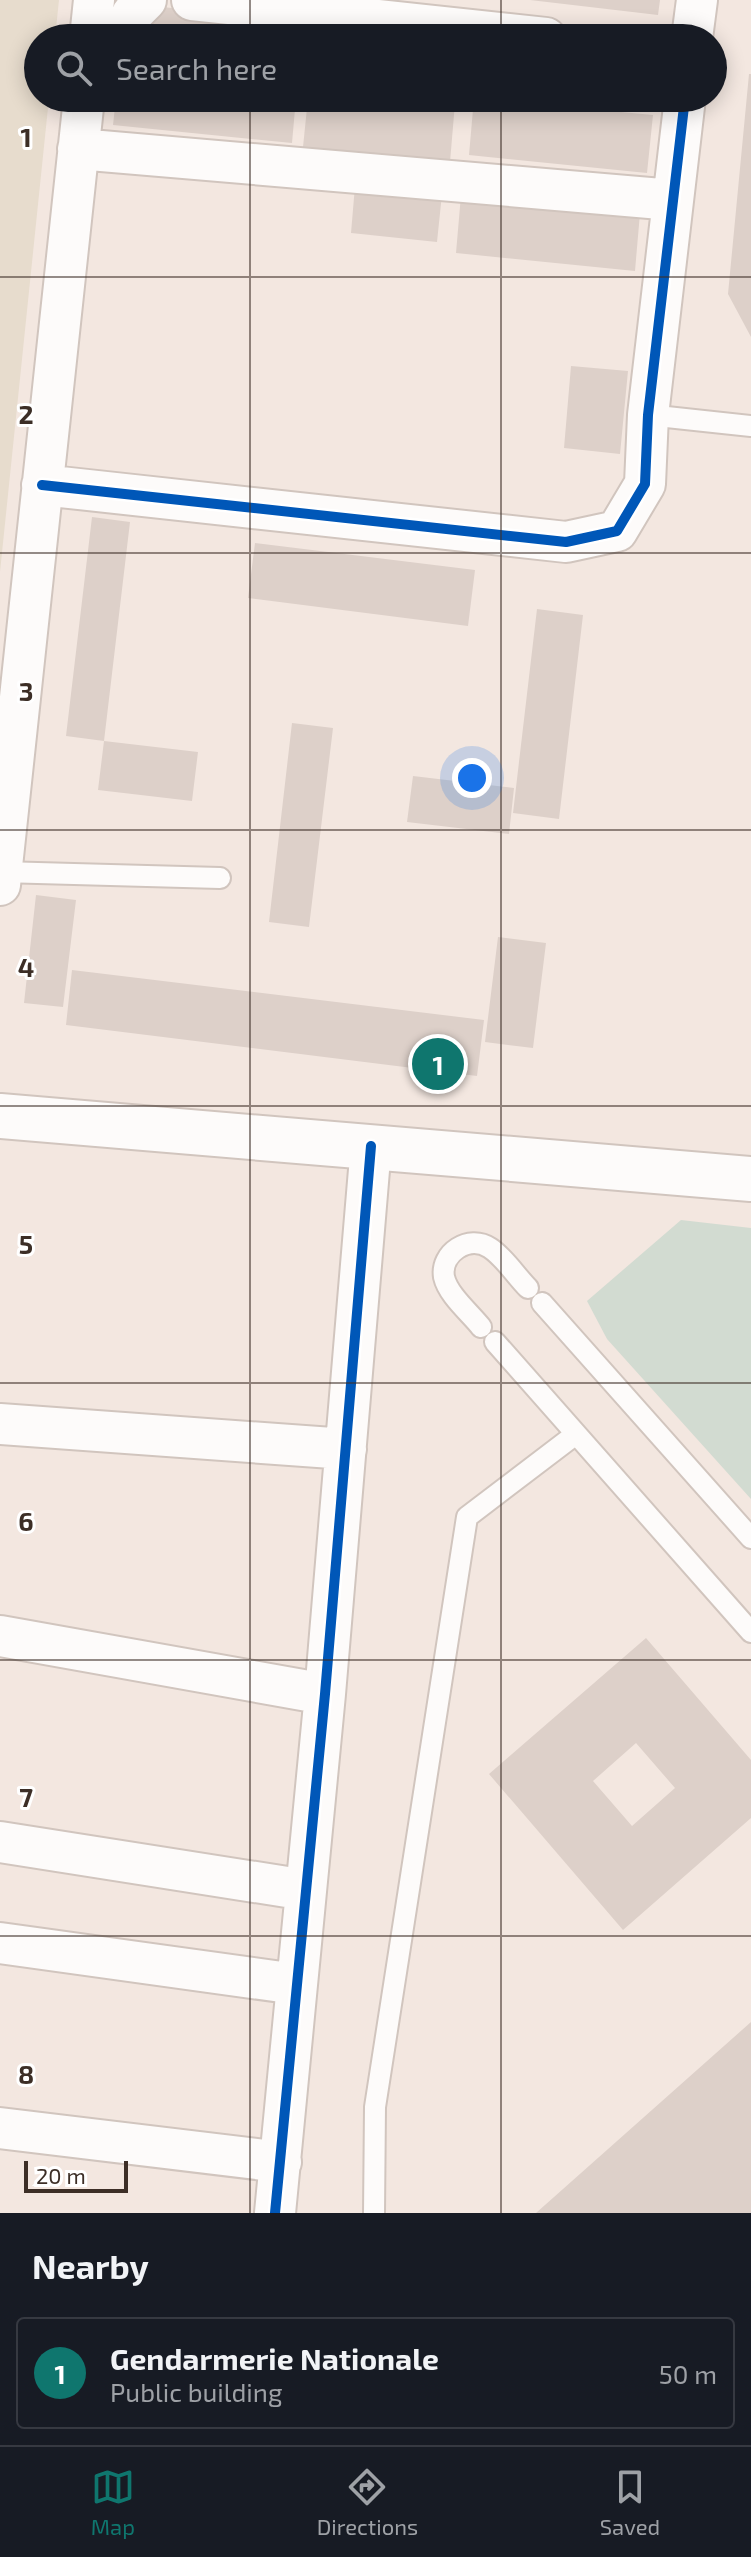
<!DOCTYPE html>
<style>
:root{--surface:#171b24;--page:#242831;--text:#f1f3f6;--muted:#9ea1a6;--line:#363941;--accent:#0f766e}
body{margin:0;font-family:"Exo 2",sans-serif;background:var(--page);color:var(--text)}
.scale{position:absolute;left:24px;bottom:20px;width:104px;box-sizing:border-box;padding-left:8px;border:4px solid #3c2e26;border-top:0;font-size:22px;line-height:28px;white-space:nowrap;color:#3c2e26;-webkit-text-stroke:6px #fff;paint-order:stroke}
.you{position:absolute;left:472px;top:778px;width:28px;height:28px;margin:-20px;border:6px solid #fff;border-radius:50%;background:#1a73e8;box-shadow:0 0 0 12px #1a73e833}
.badge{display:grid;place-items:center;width:52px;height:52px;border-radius:50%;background:var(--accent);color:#fff;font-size:26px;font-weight:700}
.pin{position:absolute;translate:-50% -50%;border:4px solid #fff;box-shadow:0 2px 8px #0006}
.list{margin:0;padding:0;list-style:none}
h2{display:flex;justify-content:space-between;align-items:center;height:104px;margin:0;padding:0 32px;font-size:34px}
h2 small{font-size:26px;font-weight:400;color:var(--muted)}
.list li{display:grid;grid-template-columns:52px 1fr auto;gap:24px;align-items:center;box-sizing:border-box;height:112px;margin:0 16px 16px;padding:0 16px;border:2px solid var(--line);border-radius:8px}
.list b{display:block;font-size:30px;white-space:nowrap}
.list p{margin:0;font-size:26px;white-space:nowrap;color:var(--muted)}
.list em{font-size:26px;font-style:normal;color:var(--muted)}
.icon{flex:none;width:44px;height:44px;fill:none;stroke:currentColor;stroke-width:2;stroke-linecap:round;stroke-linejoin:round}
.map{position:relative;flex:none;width:751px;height:2213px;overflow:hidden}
.search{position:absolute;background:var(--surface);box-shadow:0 4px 20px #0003;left:24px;right:24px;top:24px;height:88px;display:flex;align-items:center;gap:20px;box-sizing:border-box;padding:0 28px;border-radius:44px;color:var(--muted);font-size:30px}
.sheet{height:232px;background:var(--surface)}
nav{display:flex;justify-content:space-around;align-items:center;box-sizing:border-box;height:112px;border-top:2px solid var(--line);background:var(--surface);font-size:22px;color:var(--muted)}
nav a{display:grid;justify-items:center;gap:4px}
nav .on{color:var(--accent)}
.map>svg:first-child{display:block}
.education{fill:#e7dccd}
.green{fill:#d2dbd1}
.building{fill:#ddd0c9;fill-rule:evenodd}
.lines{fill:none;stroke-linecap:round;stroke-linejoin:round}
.service-casing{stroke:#d1c5be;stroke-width:24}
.minor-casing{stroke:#d1c5be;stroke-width:44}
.tertiary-casing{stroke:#d1c5be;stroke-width:48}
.service{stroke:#fdfbfa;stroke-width:20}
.minor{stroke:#fdfbfa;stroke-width:40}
.tertiary{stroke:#fdfbfa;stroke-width:44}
.cycleway-casing{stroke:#fff;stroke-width:15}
.cycleway{stroke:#0057b8;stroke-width:10}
.grid{fill:none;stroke:#3c2e26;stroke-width:2;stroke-opacity:0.55}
.grid-label{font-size:26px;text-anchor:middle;font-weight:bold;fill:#3c2e26;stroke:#fff;stroke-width:6;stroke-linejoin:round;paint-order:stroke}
</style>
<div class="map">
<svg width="751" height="2213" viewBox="0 0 751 2213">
<rect width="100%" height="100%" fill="#f3e7e0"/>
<path class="education" d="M0 0H59L55 38H38V98H49L0 572Z"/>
<path class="green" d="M681 1220 751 1228V1499L607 1339 587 1301Z"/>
<path class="building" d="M530 0H660L658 15Z
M120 3 298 20 296 38H117Z
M749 74H751V337L728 294Z
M116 98H296L292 143 113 125Z
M308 98H401L455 103 450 162 303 147Z
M474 98 653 115 647 173 469 155Z
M549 98H655L653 110Z
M355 186 442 194 437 242 351 233Z
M461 195 640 213 635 271 456 253Z
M571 366 628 371 620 454 564 448Z
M92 517 130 522 104 741 66 736Z
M255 543 475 570 468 626 248 598Z
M537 609 583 615 559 819 513 813Z
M292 723 333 728 309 927 269 922Z
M104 741 198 752 192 801 98 790Z
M413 776 514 788 509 834 407 822Z
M36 895 76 900 63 1007 24 1003Z
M498 937 546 943 533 1048 485 1042Z
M72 970 484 1020 477 1076 66 1025Z
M646 1638 751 1760V1818L623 1930 489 1774ZM636 1743 675 1788 632 1826 593 1781Z
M751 2022V2213H536Z"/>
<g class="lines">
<defs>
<path id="service" d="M648 415 751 426
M1 872 220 878
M542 1303 751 1538
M481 1327C470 1313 448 1295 444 1277 440 1253 469 1234 490 1248 504 1257 516 1276 528 1288
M495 1342 751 1632
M374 2213 375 2107 467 1517 576 1434"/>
<path id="minor" d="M192 0 546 38
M90 38 94 0
M126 38 132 14 146 0
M692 38 697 0
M78 149 673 200
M42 485 566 542 617 531 645 484 648 415 685 98
M0 885 84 98
M0 1424 346 1449
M0 1636 325 1694
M0 1842 306 1890
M0 1943 296 1984
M0 2128 281 2162
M275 2213 325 1694 371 1146"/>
<path id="tertiary" d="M0 1116 751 1179"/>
</defs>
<use href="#service" class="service-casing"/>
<use href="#minor" class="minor-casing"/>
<use href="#tertiary" class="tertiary-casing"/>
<use href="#service" class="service"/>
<use href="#minor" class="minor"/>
<use href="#tertiary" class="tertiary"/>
<defs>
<path id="cycleway" d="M42 485 566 542 617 531 645 484 648 415 685 98
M275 2213 325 1694 371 1146"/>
</defs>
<use href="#cycleway" class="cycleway-casing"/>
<use href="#cycleway" class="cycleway"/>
</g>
<path class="grid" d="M250 0V38M501 0V38M250 98V2213M501 98V2213M0 277H751M0 553H751M0 830H751M0 1106H751M0 1383H751M0 1660H751M0 1936H751"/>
<g class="grid-label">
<text x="26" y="147">1</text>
<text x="26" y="424">2</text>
<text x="26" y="701">3</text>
<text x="26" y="977">4</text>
<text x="26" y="1254">5</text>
<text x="26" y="1531">6</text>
<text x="26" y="1807">7</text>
<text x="26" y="2084">8</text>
</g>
</svg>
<div class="scale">20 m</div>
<div class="you"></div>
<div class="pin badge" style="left:438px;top:1064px">1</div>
<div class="search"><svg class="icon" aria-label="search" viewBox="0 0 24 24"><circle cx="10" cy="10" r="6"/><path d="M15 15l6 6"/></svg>Search here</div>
</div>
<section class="sheet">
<h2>Nearby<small></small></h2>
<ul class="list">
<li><span class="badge">1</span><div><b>Gendarmerie Nationale</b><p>Public building</p></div><em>50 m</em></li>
</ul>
</section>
<nav>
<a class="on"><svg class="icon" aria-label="map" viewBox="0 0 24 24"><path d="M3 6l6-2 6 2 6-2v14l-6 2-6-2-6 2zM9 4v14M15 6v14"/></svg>Map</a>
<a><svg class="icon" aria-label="directions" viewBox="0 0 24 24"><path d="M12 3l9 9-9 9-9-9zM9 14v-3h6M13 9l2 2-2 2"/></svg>Directions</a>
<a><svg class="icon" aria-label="saved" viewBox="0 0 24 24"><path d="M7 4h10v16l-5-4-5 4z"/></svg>Saved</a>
</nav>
